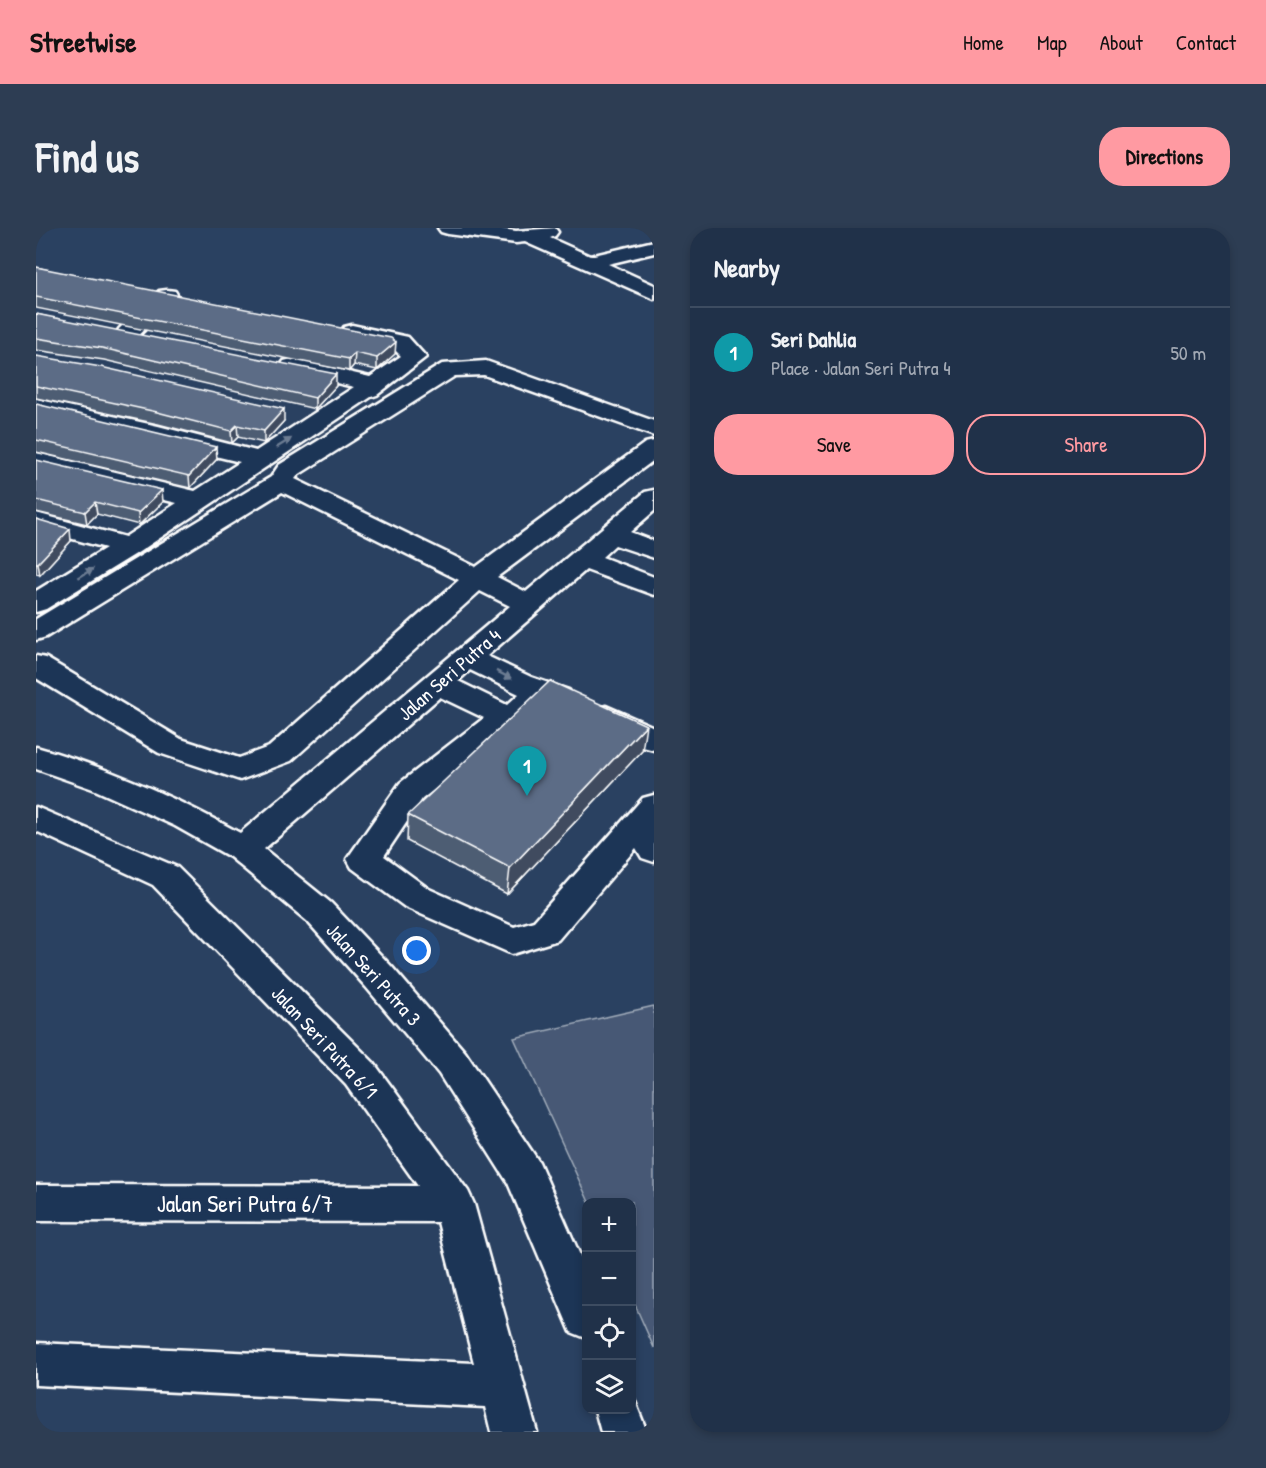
<!DOCTYPE html>
<meta charset="utf-8">
<style>
:root{--surface:#203149;--page:#2d3d53;--text:#f1f3f6;--muted:#a2a9b4;--line:#3d4c61;--accent:#ff9aa2}
body{margin:0;font-family:"Patrick Hand",sans-serif;background:var(--page);color:var(--text)}
.controls{position:absolute;right:18px;bottom:18px;display:grid;overflow:hidden;border-radius:12px;box-shadow:0 3px 9px #0003}
.controls button{width:54px;height:54px;display:grid;place-items:center;padding:0;border:0;border-bottom:2px solid var(--line);background:var(--surface);color:var(--text);font:30px sans-serif}
.you{position:absolute;left:381px;top:723px;width:21px;height:21px;margin:-15px;border:4px solid #fff;border-radius:50%;background:#1a73e8;box-shadow:0 0 0 9px #1a73e833}
.badge{display:grid;place-items:center;width:39px;height:39px;border-radius:50%;background:var(--accent);color:#fff;font-size:20px;font-weight:700}
.pin{position:absolute;translate:-50% -50px;filter:drop-shadow(0 2px 3px #0008)}
.pin::after{content:'';position:absolute;top:32px;width:21px;height:18px;background:inherit;clip-path:polygon(0 0,100% 0,50% 100%)}
.list{margin:0;padding:0;list-style:none}
h2{display:flex;justify-content:space-between;align-items:center;height:78px;margin:0;padding:0 24px;font-size:26px}
h2 small{font-size:20px;font-weight:400;color:var(--muted)}
.list li{display:grid;grid-template-columns:39px 1fr auto;gap:18px;align-items:center;box-sizing:border-box;height:90px;padding:0 24px;border-top:2px solid var(--line)}
.list b{display:block;font-size:22px;white-space:nowrap}
.list p{margin:0;font-size:20px;white-space:nowrap;color:var(--muted)}
.list em{font-size:20px;font-style:normal;color:var(--muted)}
.actions{display:flex;gap:12px;padding:18px 24px}
.actions a{flex:1;padding:14px 0;border:2px solid var(--accent);border-radius:24px;text-align:center;font-size:21px;color:var(--accent)}
.actions .main{background:var(--accent);color:#111}
.icon{flex:none;width:33px;height:33px;fill:none;stroke:currentColor;stroke-width:2;stroke-linecap:round;stroke-linejoin:round}
.map{position:relative;flex:none;width:618px;height:1204px;overflow:hidden;border-radius:24px}
header{display:flex;align-items:center;gap:36px;box-sizing:border-box;height:84px;padding:0 30px;background:var(--accent);color:#111}
header strong{font-size:28px}
nav{display:flex;gap:33px;margin-inline-start:auto;font-size:21px}
.intro{display:flex;align-items:center;justify-content:space-between;box-sizing:border-box;height:144px;padding:0 36px}
h1{margin:0;font-size:42px}
.button{padding:15px 27px;border-radius:24px;background:var(--accent);color:#111;font-size:21px;font-weight:700}
main{display:flex;gap:36px;padding:0 36px}
aside{flex:1;background:var(--surface);border-radius:24px;box-shadow:0 3px 9px #0003}
.map>svg:first-child{display:block}
.green{fill:#465975;stroke:#a2acba;stroke-width:1.5}
.lines{fill:none;stroke-linecap:round;stroke-linejoin:round}
.minor-casing{stroke:#fff;stroke-width:5}
.minor{fill:#1d3557;fill-rule:evenodd}
.wall{fill:#4e5d73;stroke:#fff;stroke-width:1.5}
.shaded-wall{fill:#404c5e;stroke:#fff;stroke-width:1.5}
.building{fill:#5b6c86;stroke:#fff;stroke-width:1.5}
.oneway{fill:#6c7c92}
.labels{text-anchor:middle;dominant-baseline:central;stroke-width:6;stroke-linejoin:round;paint-order:stroke}
.street-label{font-size:20px;fill:#fff;stroke:#1d3557}
.near-street-label{font-size:24px;fill:#fff;stroke:#1d3557}
</style>
<header>
<strong>Streetwise</strong>
<nav><a>Home</a><a>Map</a><a>About</a><a>Contact</a></nav>
</header>
<div class="intro"><h1>Find us</h1><a class="button">Directions</a></div>
<main>
<div class="map">
<svg width="618" height="1204" viewBox="0 0 618 1204">
<rect width="100%" height="100%" fill="#2a4161"/>
<filter id="ink" filterUnits="userSpaceOnUse"><feTurbulence type="fractalNoise" baseFrequency=".0167" numOctaves="2"/><feDisplacementMap in="SourceGraphic" scale="12" xChannelSelector="R" yChannelSelector="G"/><feConvolveMatrix kernelMatrix="1 2 1 2 8 2 1 2 1" color-interpolation-filters="sRGB"/></filter>
<g filter="url(#ink)">
<path class="green" d="M618 778V1120L596 1070V974H553L478 810Z"/>
<g class="lines">
<defs>
<path id="minor" d="M402 0H458L480 3 519 0 522 4 519 8 514 10 554 28 618 13V25L572 36 618 57V71L489 14 480 15 412 6 405 4Z
M131 62 139 63 142 68 139 73 99 111 91 113 83 111 80 106 83 101 123 63Z
M316 97 372 109 390 129 341 167 335 169 103 324 10 381 0 384V363L70 320 0 301V285L89 309 141 275 0 241V225L159 263 204 234 0 185V171L122 198 220 223 318 159 248 143 244 138 248 133 256 131 334 149 365 128 356 119 308 109 305 104 308 99Z
M450 133 618 193V208L448 147 419 148 262 247 259 251 440 339 609 215 618 213V232L461 349 490 364 609 264 618 262V283L594 304 618 313V330L579 317 566 329 618 349V367L550 342 451 428 495 449 533 462 537 469 533 476 522 479 509 475 492 492 481 496 386 571 348 628 393 661 478 699 498 693 607 570 618 567V634L606 630 600 620 522 712 476 726 369 679 316 640 311 631 364 555 448 490 404 469 228 621 295 675 356 739 429 824 503 934 550 1041V1110L535 1104 472 955 403 846 330 759 271 693 194 629 139 598 57 561 0 541V519C71 539 139 569 204 605L474 378 444 363 255 533 204 552 123 525 0 450V428L10 430 145 511 203 530 233 519 423 352 246 264 10 409 0 412V391L235 249 243 237 406 136ZM434 442 483 466 471 477 422 453Z
M570 478 618 499V522L607 519 559 495 555 488 559 481Z
M0 579 141 639 338 835 432 963 438 976 501 1204H455L449 1179 0 1157V1115L438 1135 402 994 0 993V957L382 958 310 857 117 657 0 603Z
M596 1166 611 1204H565L559 1182H596Z"/>
</defs>
<use href="#minor" class="minor-casing"/>
<use href="#minor" class="minor"/>
</g>
<path class="wall" d="M0 39 359 126 341 142 318 137 313 143 0 80Z
M0 86 300 158 279 181 68 132 0 122Z
M0 128 248 193 228 215 202 209 196 215 122 196 0 170Z
M0 176 181 231 154 260 0 224Z
M0 232 127 274 103 297 61 286 51 296 0 284Z
M0 291 35 313 4 347 0 346Z
M606 523 471 666 371 613 372 587Z"/>
<path class="shaded-wall" d="M360 114 359 126 341 142V130Z
M319 125 318 137 313 143V131Z
M300 146V158L279 181V170Z
M248 181V193L228 215V203Z
M201 197 202 209 196 215 195 203Z
M180 219 181 231 154 260 153 248Z
M126 262 127 274 103 297 102 285Z
M59 274 61 286 51 296 49 284Z
M34 301 35 313 4 347 2 335Z
M610 497 606 523 471 666 474 640Z"/>
<path class="building" d="M0 39 355 110 360 114 341 130 319 125 313 131 0 69Z
M0 86 300 146 279 170 66 120 0 110Z
M0 128 65 139 248 181 228 203 201 197 195 203 121 184 0 158Z
M0 176 180 219 153 248 0 212Z
M0 232 126 262 102 285 59 274 49 284 0 272Z
M0 291 34 301 2 335H0Z
M514 453 610 497 474 640 372 587Z"/>
<defs><path id="oneway-solid" d="M-6-.8H1V-3.2L6.5 0L1 3.2V.8H-6Z" transform="scale(1.5)"/></defs>
<g class="oneway">
<use href="#oneway-solid" transform="translate(248 215) rotate(-32)"/>
<use href="#oneway-solid" transform="translate(50 345) rotate(-32)"/>
<use href="#oneway-solid" transform="translate(468 447) rotate(27)"/>
</g>
</g>
<g class="labels">
<g class="street-label">
<text transform="translate(413 446) rotate(-41)">Jalan Seri Putra 4</text>
<text transform="translate(338 746) rotate(48)">Jalan Seri Putra 3</text>
<text transform="translate(289 814) rotate(47)">Jalan Seri Putra 6/1</text>
</g>
<g class="near-street-label">
<text x="209" y="975">Jalan Seri Putra 6/7</text>
</g>
</g>
</svg>
<div class="controls">
<button>+</button>
<button>−</button>
<button><svg class="icon" aria-label="locate" viewBox="0 0 24 24"><circle cx="12" cy="12" r="6"/><path d="M12 2v4M12 18v4M2 12h4M18 12h4"/></svg></button>
<button><svg class="icon" aria-label="layers" viewBox="0 0 24 24"><path d="M12 4l9 5-9 5-9-5zM3 14l9 5 9-5"/></svg></button>
</div>
<div class="you"></div>
<div class="pin badge" style="left:491px;top:568px;background:#0f9aa8">1</div>
</div>
<aside>
<h2>Nearby<small></small></h2>
<ul class="list">
<li><span class="badge" style="background:#0f9aa8">1</span><div><b>Seri Dahlia</b><p>Place · Jalan Seri Putra 4</p></div><em>50 m</em></li>
</ul>
<div class="actions"><a class="main">Save</a><a>Share</a></div>
</aside>
</main>
